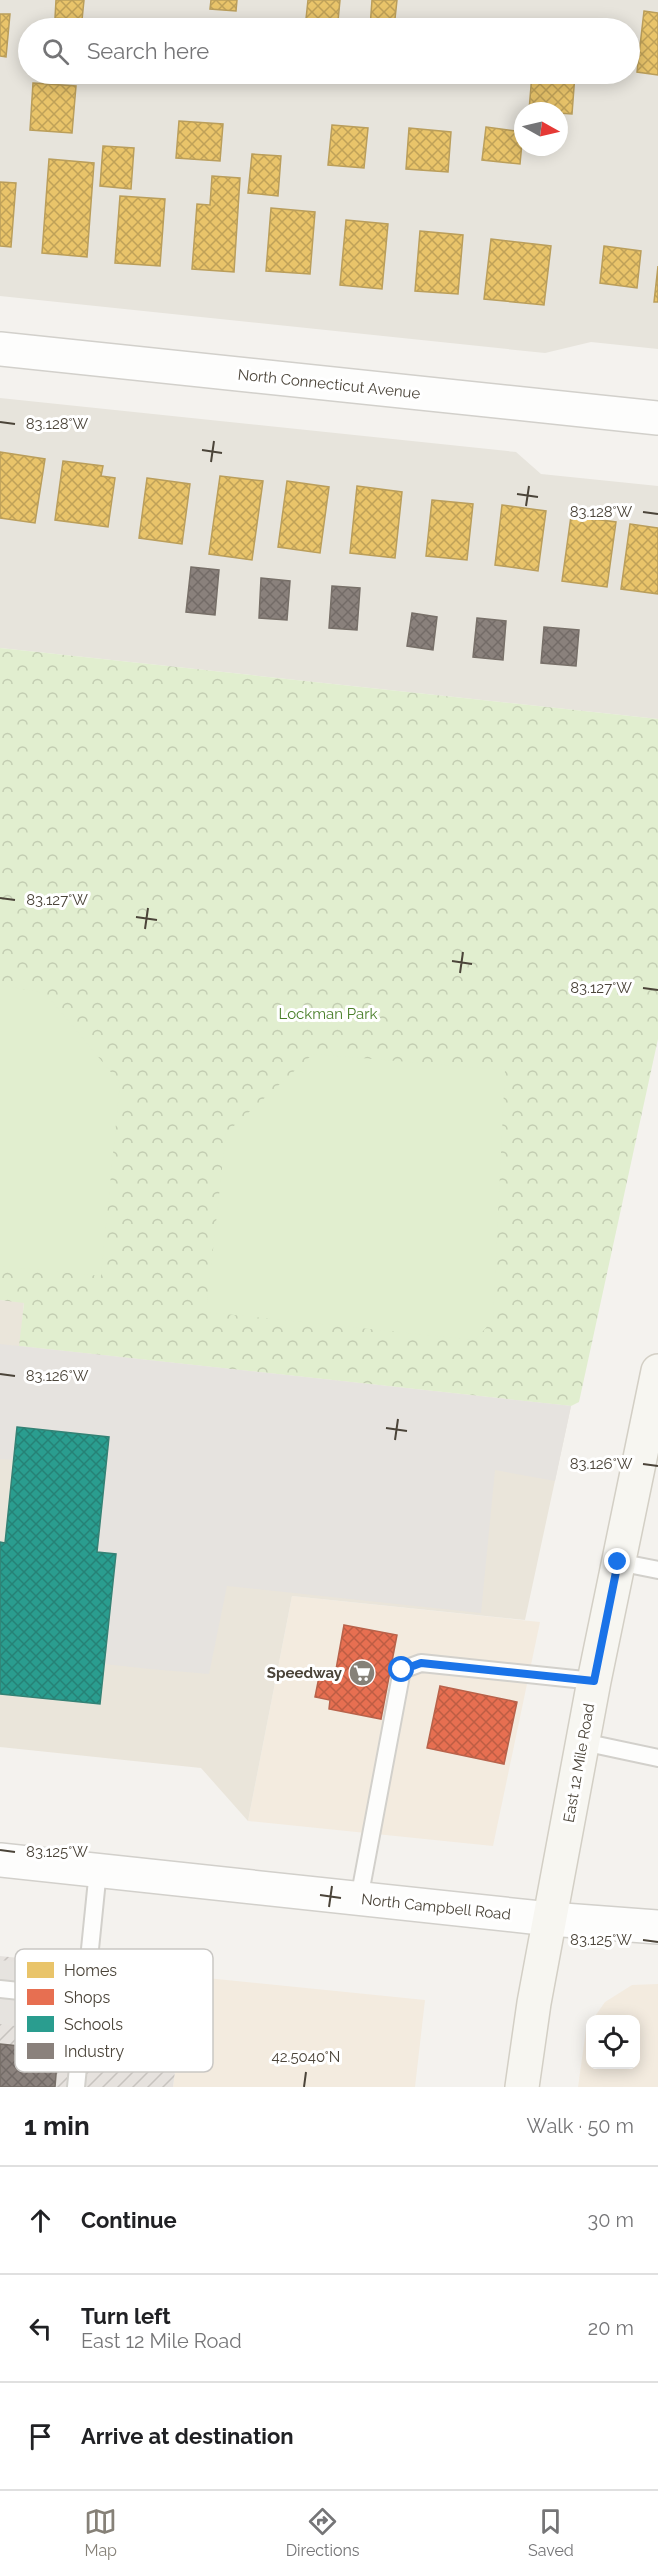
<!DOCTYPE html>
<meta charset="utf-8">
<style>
:root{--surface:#fff;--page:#f2f2f2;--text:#202124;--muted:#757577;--line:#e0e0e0;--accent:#868178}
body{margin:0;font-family:Raleway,sans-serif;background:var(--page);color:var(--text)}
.controls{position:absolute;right:18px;bottom:18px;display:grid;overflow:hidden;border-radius:12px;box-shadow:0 3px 15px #0003}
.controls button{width:54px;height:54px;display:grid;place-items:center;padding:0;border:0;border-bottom:2px solid var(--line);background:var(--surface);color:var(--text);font:30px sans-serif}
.compass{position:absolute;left:514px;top:102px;width:54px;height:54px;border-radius:50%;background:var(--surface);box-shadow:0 3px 15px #0003;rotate:98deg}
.stop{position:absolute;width:18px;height:18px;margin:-14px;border:4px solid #1a73e8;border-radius:50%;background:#fff}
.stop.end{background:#1a73e8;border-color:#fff;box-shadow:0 2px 6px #0008}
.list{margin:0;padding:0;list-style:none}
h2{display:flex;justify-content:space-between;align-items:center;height:78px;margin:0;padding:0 24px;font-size:26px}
h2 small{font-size:20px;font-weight:400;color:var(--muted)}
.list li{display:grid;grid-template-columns:39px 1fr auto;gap:18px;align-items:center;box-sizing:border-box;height:108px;padding:0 24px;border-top:2px solid var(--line)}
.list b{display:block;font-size:22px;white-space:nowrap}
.list p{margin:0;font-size:20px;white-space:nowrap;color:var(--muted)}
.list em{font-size:20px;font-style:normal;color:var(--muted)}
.icon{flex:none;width:33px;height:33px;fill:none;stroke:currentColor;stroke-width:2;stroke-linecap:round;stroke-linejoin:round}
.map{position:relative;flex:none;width:658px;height:2087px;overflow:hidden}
.search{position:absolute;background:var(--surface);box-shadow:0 3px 15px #0003;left:18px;right:18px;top:18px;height:66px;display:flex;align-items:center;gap:15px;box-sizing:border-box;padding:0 21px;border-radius:33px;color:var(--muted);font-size:22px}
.sheet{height:402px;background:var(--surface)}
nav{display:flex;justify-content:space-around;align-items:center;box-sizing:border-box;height:84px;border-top:2px solid var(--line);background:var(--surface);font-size:16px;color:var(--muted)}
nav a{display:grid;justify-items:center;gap:3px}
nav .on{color:var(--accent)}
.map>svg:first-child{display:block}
.residential{fill:#e7e4dc;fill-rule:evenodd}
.commercial{fill:#f3ebdf}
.industrial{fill:url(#industrial-furrows)}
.education{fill:#eae5da}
.park{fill:url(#park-crowns)}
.pitch{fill:#e1eecf}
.parking{fill:#e6e3df}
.homes{fill:url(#homes-cross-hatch);stroke:#ba9e5b;stroke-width:1.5}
.shops{fill:url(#shops-cross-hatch);stroke:#b8624a;stroke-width:1.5}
.schools{fill:url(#schools-cross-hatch);stroke:#348275;stroke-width:1.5}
.industry{fill:url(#industry-cross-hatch);stroke:#776f68;stroke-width:1.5}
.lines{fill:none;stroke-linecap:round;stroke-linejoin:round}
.service-casing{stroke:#d2d0cb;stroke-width:20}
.minor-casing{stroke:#d2d0cb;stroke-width:36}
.tertiary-casing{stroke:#d2d0cb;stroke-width:36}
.secondary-casing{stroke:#d3cfc5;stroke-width:36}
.service{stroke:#fdfdfc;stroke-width:16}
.minor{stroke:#fdfdfc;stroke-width:33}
.tertiary{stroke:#fdfdfc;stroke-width:33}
.secondary{stroke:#f7f6f1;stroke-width:33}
.route{stroke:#1a73e8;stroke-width:8}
.ticks{fill:none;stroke:#4b4439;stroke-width:2}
.labels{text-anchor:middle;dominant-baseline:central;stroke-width:6;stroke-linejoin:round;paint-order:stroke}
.street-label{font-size:15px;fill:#4b4439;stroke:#fff}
.park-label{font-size:15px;fill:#4a7f2a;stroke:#fff}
.poi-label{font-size:15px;font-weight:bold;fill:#4b4439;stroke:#fff;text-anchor:end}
.key{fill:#fff;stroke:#c9c7c4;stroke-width:1.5}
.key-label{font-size:16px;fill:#4b4439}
.ticks-label{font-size:15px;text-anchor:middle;fill:#4b4439;stroke:#fff;stroke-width:6;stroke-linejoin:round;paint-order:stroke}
</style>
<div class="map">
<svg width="658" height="2087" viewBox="0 0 658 2087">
<defs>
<pattern id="industrial-furrows" width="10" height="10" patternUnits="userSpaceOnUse" patternTransform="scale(1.5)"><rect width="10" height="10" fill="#e6e2de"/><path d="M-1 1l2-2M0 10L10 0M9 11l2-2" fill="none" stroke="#c7c3bf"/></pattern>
<pattern id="park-crowns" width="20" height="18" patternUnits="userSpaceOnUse" patternTransform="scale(1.5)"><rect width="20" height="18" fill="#e1eecf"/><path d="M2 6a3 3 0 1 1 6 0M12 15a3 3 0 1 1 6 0" fill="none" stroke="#c3cdb2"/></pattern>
<pattern id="homes-cross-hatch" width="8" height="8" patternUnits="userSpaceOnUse" patternTransform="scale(1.5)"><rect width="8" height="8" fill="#e9c46a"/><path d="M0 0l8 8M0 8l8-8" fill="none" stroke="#bfa158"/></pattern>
<pattern id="shops-cross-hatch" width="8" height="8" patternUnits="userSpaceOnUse" patternTransform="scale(1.5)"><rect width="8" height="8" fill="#e76f51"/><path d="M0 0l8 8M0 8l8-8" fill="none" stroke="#bd5d44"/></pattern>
<pattern id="schools-cross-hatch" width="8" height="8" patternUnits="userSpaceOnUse" patternTransform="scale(1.5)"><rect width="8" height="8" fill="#2a9d8f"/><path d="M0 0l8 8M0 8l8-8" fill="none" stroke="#268276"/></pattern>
<pattern id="industry-cross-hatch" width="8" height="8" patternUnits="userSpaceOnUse" patternTransform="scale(1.5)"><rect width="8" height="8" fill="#8a817c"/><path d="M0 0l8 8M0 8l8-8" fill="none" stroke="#736b67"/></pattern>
</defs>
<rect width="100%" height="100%" fill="#f4f2ee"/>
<path class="residential" d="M0 0H658V349L591 342 545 353 0 296ZM28 28H630V74H28ZM523 111H559V147H523Z
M0 398 516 452 541 474 658 486V719L0 648Z"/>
<path class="commercial" d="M292 1596 540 1622 493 1846 248 1821Z
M187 1976 425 2000 415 2087H173Z
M658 1984V2087H578L586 2030 590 2023V2064H636V2020L593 2019 605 2002 632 1985Z"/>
<path class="industrial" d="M0 1956 187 1976 173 2087H0Z"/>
<path class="education" d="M0 1300 24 1302 20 1346 571 1406 525 1620 292 1596 248 1821 201 1768 0 1747Z"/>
<path class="park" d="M0 648 658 719V1039L579 1402 571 1406 19 1346 24 1303 0 1300Z"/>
<path class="pitch" d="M0 985 45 993 120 1083 101 1276 0 1266Z
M313 1054 505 1070 493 1320 475 1340 206 1312 226 1133Z"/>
<path class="parking" d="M0 1344 571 1406 555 1481 495 1470 481 1613 227 1586 209 1674 150 1669 104 1664 97 1552 14 1460 0 1459Z
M0 1960 69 1968 61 2032 0 2024Z"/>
<path class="homes" d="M56 0H84L82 20 55 18Z
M211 0H237L236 11 210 9Z
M308 0H340L338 21 306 19Z
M372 0H397L394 28H370Z
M644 11 658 13V75L637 72Z
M0 14H10L6 57 0 56Z
M448 22 488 25V28H448Z
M532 74H575L572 114 529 111Z
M33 83 76 86 72 133 30 130Z
M179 121 223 124 220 161 176 158Z
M332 125 368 128 364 168 328 165Z
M486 127 523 132 520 164 482 160Z
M409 128 451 132 448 172 406 169Z
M103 146 134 148 131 189 100 186Z
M252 154 281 156 278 196 248 193Z
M49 159 94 163 87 257 42 253Z
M212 176 240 178 234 272 192 269 197 204 210 205Z
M0 182 16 183 11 247 0 246Z
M120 196 165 199 160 266 115 263Z
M271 208 315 212 310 274 266 271Z
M346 220 388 224 382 289 340 285Z
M420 231 463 235 458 294 415 291Z
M491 239 551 246 544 305 484 299Z
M604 246 641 251 637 288 600 283Z
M658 266V302H654Z
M0 452 45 459 35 523 0 518Z
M63 461 103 466 101 476 115 478 108 527 55 520Z
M220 476 263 481 252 560 209 554Z
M147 478 190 484 182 544 139 538Z
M287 481 329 487 320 553 278 547Z
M357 486 402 492 395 558 350 553Z
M432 500 473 504 467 560 426 556Z
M502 505 546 511 538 571 495 565Z
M571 516 616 522 607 587 562 581Z
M630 524 658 528V594L621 589Z"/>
<path class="shops" d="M344 1625 397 1635 381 1719 329 1709 330 1700 315 1697 320 1672 335 1675Z
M440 1686 517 1702 504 1764 427 1748Z"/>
<path class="schools" d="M17 1427 109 1437 97 1552 116 1554 100 1704 0 1694V1542L5 1543Z"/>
<path class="industry" d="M191 567 219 570 215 615 186 612Z
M261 578 290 581 287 620 259 618Z
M332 586 360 588 357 630 329 628Z
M412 613 437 617 433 650 407 646Z
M477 618 506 621 503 660 473 657Z
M544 627 579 630 576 666 541 663Z
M0 2044 58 2050 55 2087H0Z"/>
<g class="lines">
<defs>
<path id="service" d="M618 1562 658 1570
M583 1742 658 1758
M359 1899 402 1670 421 1663 594 1681
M0 1989 85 1998
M76 2087 98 1870"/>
<path id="minor" d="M0 349 658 418"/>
<path id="tertiary" d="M0 1860 550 1919 658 1927"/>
<path id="secondary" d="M522 2087 534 2003 594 1681 658 1371"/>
</defs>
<use href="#service" class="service-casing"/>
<use href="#minor" class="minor-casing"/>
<use href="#tertiary" class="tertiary-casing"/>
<use href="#secondary" class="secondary-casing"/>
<use href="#service" class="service"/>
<use href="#minor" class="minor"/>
<use href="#tertiary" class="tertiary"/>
<use href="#secondary" class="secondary"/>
</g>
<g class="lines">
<path class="route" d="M402 1670 421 1663 594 1681 618 1562"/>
</g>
<path class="ticks" d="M0 422 15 424M202 450 222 453M211 462 214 441M517 494 538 497M526 506 529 486M643 512 658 514M0 898 15 900M136 917 157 920M145 929 148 908M452 961 472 964M460 973 463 952M643 988 658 990M0 1374 15 1376M386 1428 407 1431M395 1440 398 1419M643 1464 658 1466M0 1850 15 1852M320 1895 341 1898M329 1907 332 1886M643 1940 658 1942M304 2087 306 2072"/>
<defs>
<symbol id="supermarket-disc" viewBox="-11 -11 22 22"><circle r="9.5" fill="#868178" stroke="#fff"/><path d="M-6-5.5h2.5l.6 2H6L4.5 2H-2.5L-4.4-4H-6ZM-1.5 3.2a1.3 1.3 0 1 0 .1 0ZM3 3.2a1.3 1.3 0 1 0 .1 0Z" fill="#fff"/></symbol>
</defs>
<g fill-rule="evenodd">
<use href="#supermarket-disc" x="347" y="1658" width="30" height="30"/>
</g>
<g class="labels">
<g class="street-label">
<text transform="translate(329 384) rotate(6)">North Connecticut Avenue</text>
<text transform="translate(579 1763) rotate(-80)">East 12 Mile Road</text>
<text transform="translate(436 1907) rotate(6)">North Campbell Road</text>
</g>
<g class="park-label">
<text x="328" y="1014">Lockman Park</text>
</g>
<g class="poi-label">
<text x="342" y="1673">Speedway</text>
</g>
</g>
<rect x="15" y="1949" width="198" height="123" rx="9" class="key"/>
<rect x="27" y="1962" width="27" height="16" fill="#e9c46a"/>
<rect x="27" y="1989" width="27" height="16" fill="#e76f51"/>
<rect x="27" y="2016" width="27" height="16" fill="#2a9d8f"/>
<rect x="27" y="2043" width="27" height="16" fill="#8a817c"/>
<g class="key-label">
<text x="64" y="1976">Homes</text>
<text x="64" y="2003">Shops</text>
<text x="64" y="2030">Schools</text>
<text x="64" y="2057">Industry</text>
</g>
<g class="ticks-label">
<text x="57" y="429">83.128°W</text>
<text x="601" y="517">83.128°W</text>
<text x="57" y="905">83.127°W</text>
<text x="601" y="993">83.127°W</text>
<text x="57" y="1381">83.126°W</text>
<text x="601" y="1469">83.126°W</text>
<text x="57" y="1857">83.125°W</text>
<text x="601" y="1945">83.125°W</text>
<text x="306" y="2062">42.5040°N</text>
</g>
</svg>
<div class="controls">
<button><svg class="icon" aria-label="locate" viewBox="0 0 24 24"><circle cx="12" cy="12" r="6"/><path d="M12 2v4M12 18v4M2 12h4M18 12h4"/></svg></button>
</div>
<svg class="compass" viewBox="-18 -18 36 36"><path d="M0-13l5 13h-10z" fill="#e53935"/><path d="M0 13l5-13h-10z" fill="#757577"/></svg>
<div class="stop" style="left:402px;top:1670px"></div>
<div class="stop end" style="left:618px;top:1562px"></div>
<div class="search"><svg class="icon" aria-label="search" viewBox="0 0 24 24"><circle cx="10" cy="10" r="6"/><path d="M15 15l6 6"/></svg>Search here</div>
</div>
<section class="sheet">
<h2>1 min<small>Walk · 50 m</small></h2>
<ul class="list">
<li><svg class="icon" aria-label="ahead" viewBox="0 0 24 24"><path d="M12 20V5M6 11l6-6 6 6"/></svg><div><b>Continue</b></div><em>30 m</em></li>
<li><svg class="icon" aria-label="left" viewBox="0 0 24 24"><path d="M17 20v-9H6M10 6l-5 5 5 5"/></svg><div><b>Turn left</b><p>East 12 Mile Road</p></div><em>20 m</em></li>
<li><svg class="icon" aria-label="arrive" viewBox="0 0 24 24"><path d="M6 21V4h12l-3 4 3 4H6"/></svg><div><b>Arrive at destination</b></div></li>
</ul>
</section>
<nav>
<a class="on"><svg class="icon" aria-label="map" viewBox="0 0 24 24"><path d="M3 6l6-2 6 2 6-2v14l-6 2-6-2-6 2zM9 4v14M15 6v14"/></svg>Map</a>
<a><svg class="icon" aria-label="directions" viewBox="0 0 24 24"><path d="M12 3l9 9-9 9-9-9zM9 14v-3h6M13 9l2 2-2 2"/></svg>Directions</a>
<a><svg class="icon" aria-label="saved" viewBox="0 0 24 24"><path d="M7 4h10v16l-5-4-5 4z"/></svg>Saved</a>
</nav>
